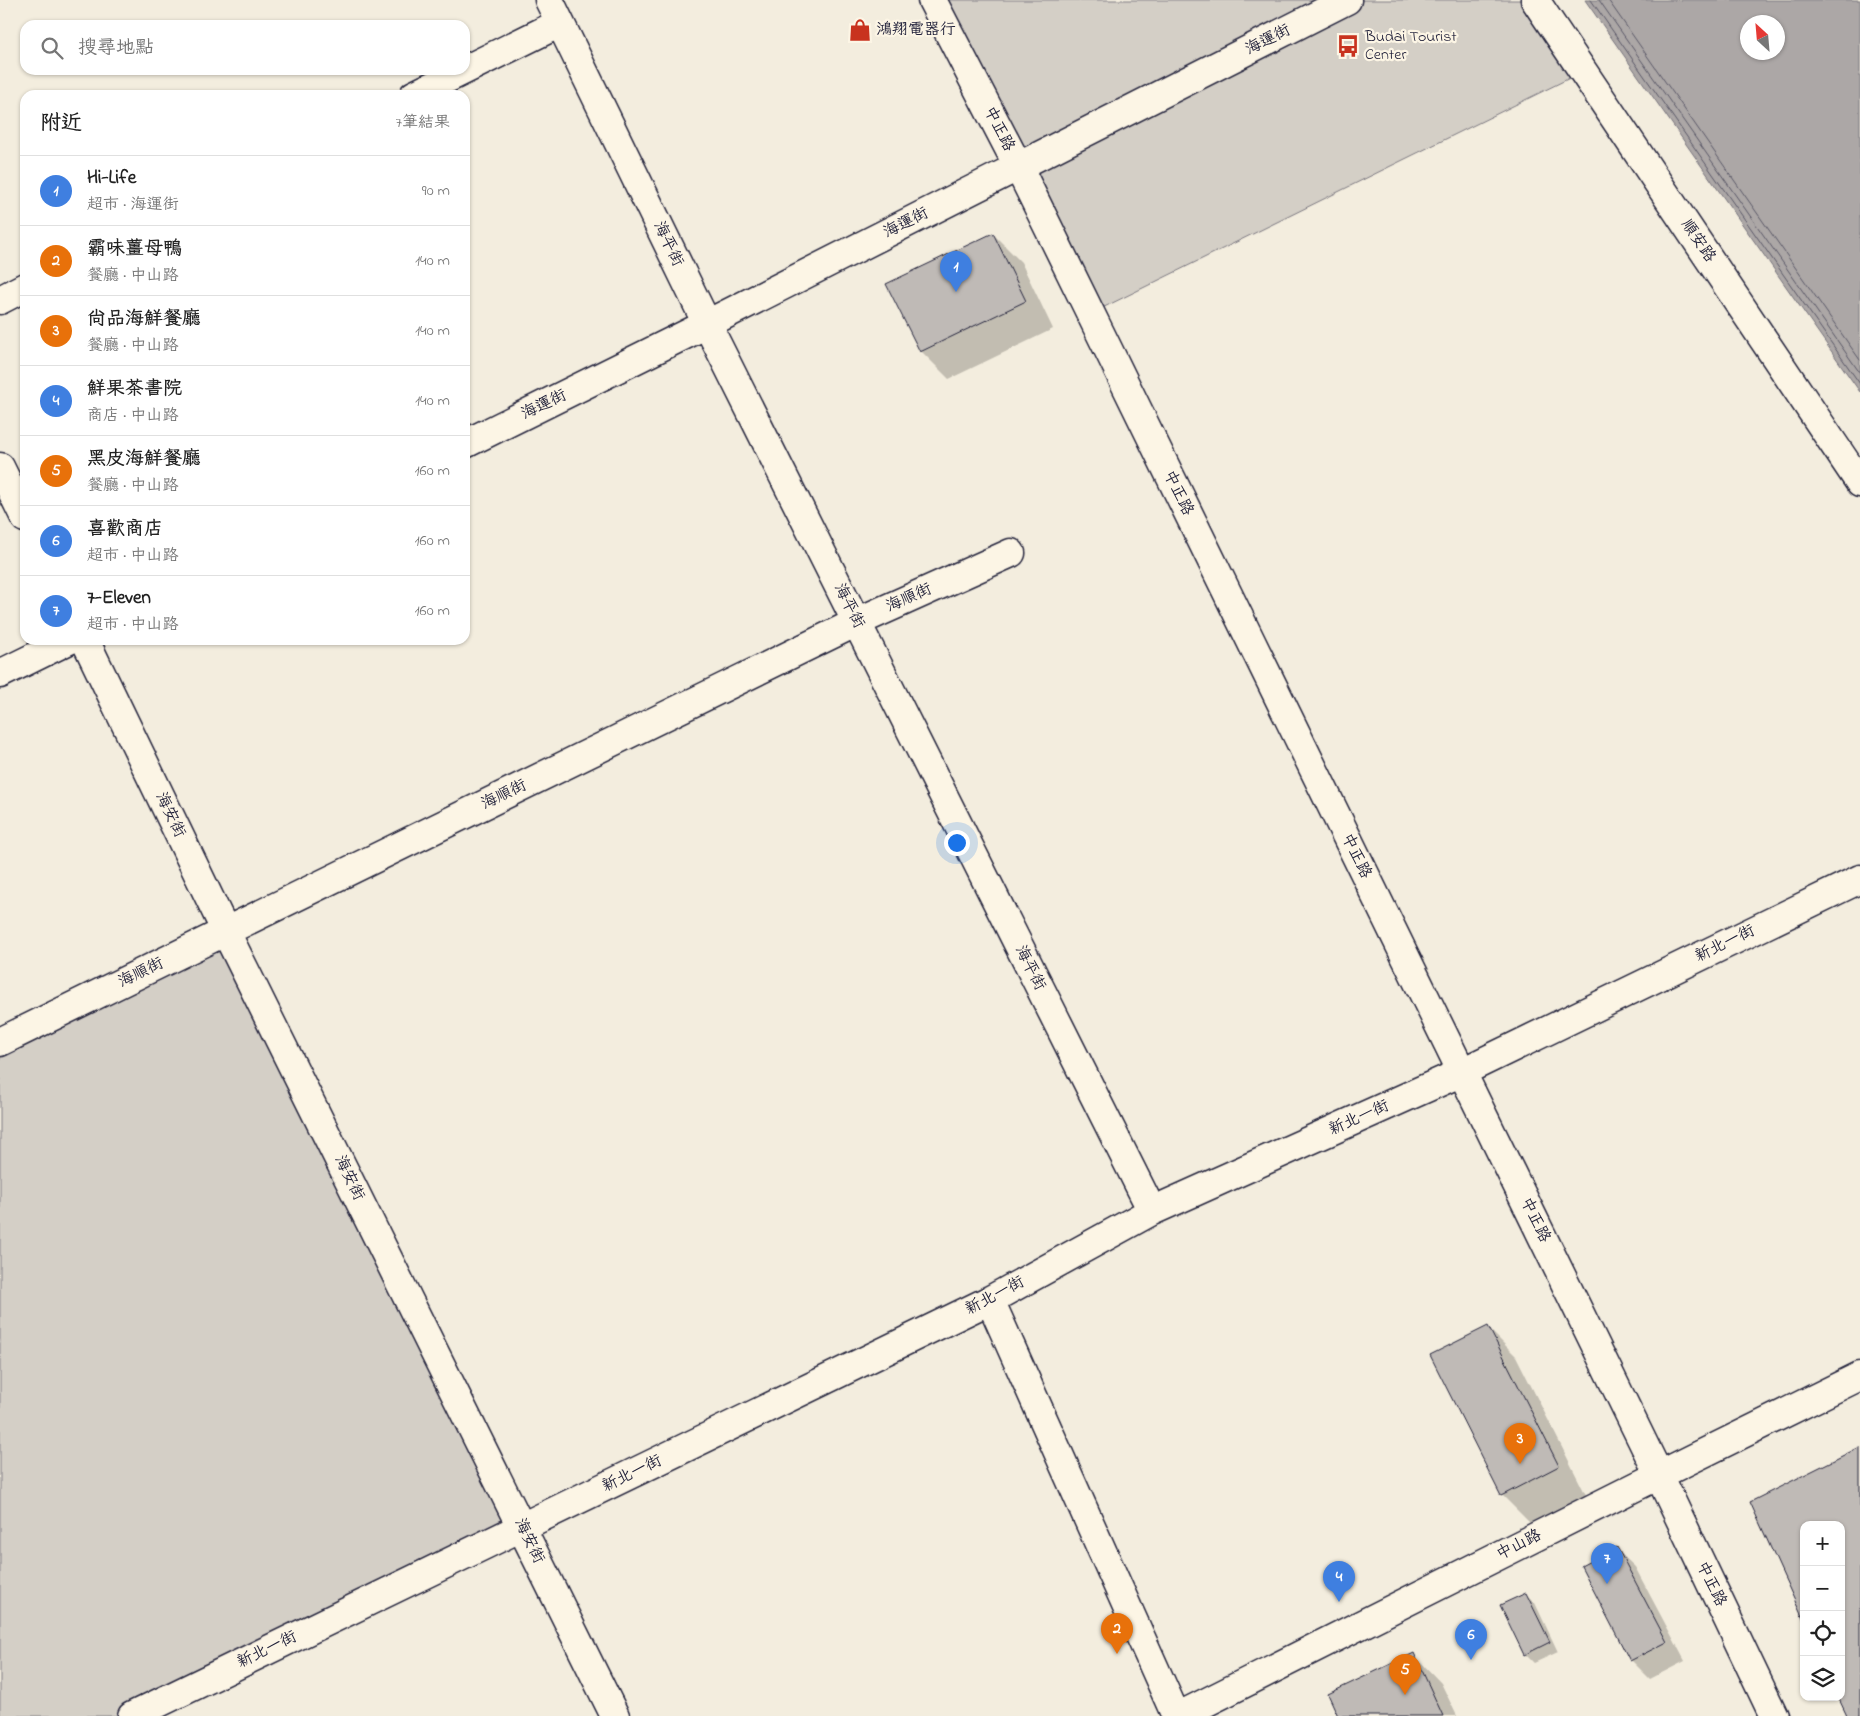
<!DOCTYPE html>
<html lang="zh-TW">
<meta charset="utf-8">
<style>
:root{--surface:#fff;--page:#f6f6f6;--text:#222;--muted:#767676;--line:#e0e0e0;--accent:#0b8043}
body{margin:0;font-family:"Indie Flower","LXGW WenKai TC",sans-serif;background:var(--page);color:var(--text)}
.controls{position:absolute;right:15px;bottom:15px;display:grid;overflow:hidden;border-radius:10px;box-shadow:0 1px 4px #0004}
.controls button{width:45px;height:45px;display:grid;place-items:center;padding:0;border:0;border-bottom:1px solid var(--line);background:var(--surface);color:var(--text);font:25px sans-serif}
.compass{position:absolute;left:1740px;top:15px;width:45px;height:45px;border-radius:50%;background:var(--surface);box-shadow:0 1px 4px #0004;rotate:334deg}
.you{position:absolute;left:956px;top:842px;width:18px;height:18px;margin:-12px;border:4px solid #fff;border-radius:50%;background:#1a73e8;box-shadow:0 0 0 8px #1a73e833}
.badge{display:grid;place-items:center;width:32px;height:32px;border-radius:50%;background:var(--accent);color:#fff;font-size:16px;font-weight:700}
.pin{position:absolute;translate:-50% -41px;filter:drop-shadow(0 1px 2px #0008)}
.pin::after{content:'';position:absolute;top:26px;width:18px;height:15px;background:inherit;clip-path:polygon(0 0,100% 0,50% 100%)}
.list{margin:0;padding:0;list-style:none}
h2{display:flex;justify-content:space-between;align-items:center;height:65px;margin:0;padding:0 20px;font-size:21px}
h2 small{font-size:16px;font-weight:400;color:var(--muted)}
.list li{display:grid;grid-template-columns:32px 1fr auto;gap:15px;align-items:center;box-sizing:border-box;height:70px;padding:0 20px;border-top:1px solid var(--line)}
.list b{display:block;font-size:19px;white-space:nowrap}
.list p{margin:0;font-size:16px;white-space:nowrap;color:var(--muted)}
.list em{font-size:16px;font-style:normal;color:var(--muted)}
.icon{flex:none;width:28px;height:28px;fill:none;stroke:currentColor;stroke-width:2;stroke-linecap:round;stroke-linejoin:round}
.map{position:relative;flex:none;width:1860px;height:1716px;overflow:hidden}
.search{position:absolute;background:var(--surface);box-shadow:0 1px 4px #0004;left:20px;top:20px;width:450px;height:55px;display:flex;align-items:center;gap:12px;box-sizing:border-box;padding:0 18px;border-radius:15px;color:var(--muted);font-size:19px}
.panel{position:absolute;background:var(--surface);box-shadow:0 1px 4px #0004;left:20px;top:90px;width:450px;height:555px;border-radius:15px}
.map>svg:first-child{display:block}
.green{fill:#d4cfc6;stroke:#7b7880}
.water{fill:#aca7a6;stroke:#75727b;fill-rule:evenodd}
.shadow{fill:#0003}
.lines{fill:none;stroke-linecap:round;stroke-linejoin:round}
.shore{stroke:#595766;stroke-width:1}
.building{fill:#bfbab6;stroke:#22223b}
.street-casing{stroke:#22223b;stroke-width:31}
.street{stroke:#fcf5e5;stroke-width:28}
.labels{text-anchor:middle;dominant-baseline:central;stroke-width:4.5;stroke-linejoin:round;paint-order:stroke}
.poi-label{font-size:16px;fill:#22223b;stroke:#fcf5e5;text-anchor:start}
.street-label{font-size:16px;fill:#22223b;stroke:#fcf5e5}
</style>
<div class="map">
<svg width="1860" height="1716" viewBox="0 0 1860 1716">
<rect width="100%" height="100%" fill="#f3edde"/>
<filter id="ink" filterUnits="userSpaceOnUse"><feTurbulence type="fractalNoise" baseFrequency=".02" numOctaves="2"/><feDisplacementMap in="SourceGraphic" scale="10" xChannelSelector="R" yChannelSelector="G"/><feConvolveMatrix kernelMatrix="1 2 1 2 8 2 1 2 1" color-interpolation-filters="sRGB"/></filter>
<g filter="url(#ink)">
<path class="green" d="M929 0H1529L1584 71 1090 314Z
M226 932 522 1527 132 1716H0V1043Z"/>
<path class="water" d="M1585 0H1860V392ZM1748 22H1778V52H1748Z"/>
<path class="shadow" d="M993 234 1021 262 1053 329 949 379 921 351Z
M1488 1328 1516 1356 1586 1495 1530 1523 1502 1495Z
M1616 1549 1635 1567 1685 1661 1650 1679 1631 1660Z
M1526 1594 1535 1603 1558 1652 1534 1663 1525 1654Z
M1414 1655 1441 1683 1457 1716H1339Z"/>
<g class="lines">
<path class="shore" d="M1591 0 1860 384
M1599 0 1860 373
M1608 0 1860 360"/>
</g>
<path class="building" d="M993 233 1026 301 920 352 886 284Z
M1488 1326 1559 1466 1501 1496 1430 1355Z
M1860 1447V1716H1847L1838 1697H1841V1525H1804V1621L1750 1502Z
M1617 1547 1667 1642 1630 1661 1581 1566Z
M1526 1593 1550 1642 1524 1655 1500 1605Z
M1414 1653 1443 1716H1338L1328 1694Z"/>
<g class="lines">
<defs>
<path id="street" d="M549 0 707 324 1152 1211
M932 0 1018 166 1107 347 1659 1475 1774 1716
M1535 0 1860 483
M414 95 560 23
M0 300 25 287
M465 444 707 324 1347 0
M0 467 25 518
M85 640 226 932 615 1716
M0 674 69 640
M0 1042 857 622 1011 553
M990 1300 1176 1716
M132 1716 990 1300 1152 1211 1462 1072 1860 879
M1179 1716 1637 1486 1860 1376"/>
</defs>
<use href="#street" class="street-casing"/>
<use href="#street" class="street"/>
</g>
</g>
<defs>
<symbol id="shop-bare" viewBox="-9 -9 18 18"><path d="M-5-2.5h2.3a2.7 3.5 0 0 1 5.4 0H5L5.5 6h-11ZM-1.5-2.5h3a1.5 2.3 0 0 0-3 0Z" fill="#c8321e" stroke="#fcf5e5" stroke-width="2.5" paint-order="stroke"/></symbol>
<symbol id="bus-bare" viewBox="-9 -9 18 18"><path d="M-5-6H5V4H4V6H2V4H-2V6H-4V4H-5ZM-3.5-4V0h7V-4ZM-3.5 1.2v1.5H-2V1.2ZM2 1.2v1.5H3.5V1.2Z" fill="#c8321e" stroke="#fcf5e5" stroke-width="2.5" paint-order="stroke"/></symbol>
</defs>
<g fill-rule="evenodd">
<use href="#shop-bare" x="844" y="14" width="32" height="32"/>
<use href="#bus-bare" x="1332" y="30" width="32" height="32"/>
</g>
<g class="labels">
<g class="poi-label">
<text x="876" y="30">鴻翔電器行</text>
<text x="1365" y="37">Budai Tourist<tspan x="1365" dy="18">Center</tspan></text>
</g>
<g class="street-label">
<text transform="translate(1268 40) rotate(-27)">海運街</text>
<text transform="translate(999 129) rotate(63)">中正路</text>
<text transform="translate(906 223) rotate(-27)">海運街</text>
<text transform="translate(1698 241) rotate(56)">順安路</text>
<text transform="translate(668 244) rotate(64)">海平街</text>
<text transform="translate(544 405) rotate(-26)">海運街</text>
<text transform="translate(1178 493) rotate(64)">中正路</text>
<text transform="translate(909 598) rotate(-24)">海順街</text>
<text transform="translate(849 606) rotate(63)">海平街</text>
<text transform="translate(504 795) rotate(-26)">海順街</text>
<text transform="translate(170 815) rotate(64)">海安街</text>
<text transform="translate(1356 856) rotate(64)">中正路</text>
<text transform="translate(1725 944) rotate(-26)">新北一街</text>
<text transform="translate(1030 968) rotate(63)">海平街</text>
<text transform="translate(141 973) rotate(-26)">海順街</text>
<text transform="translate(1359 1118) rotate(-24)">新北一街</text>
<text transform="translate(349 1178) rotate(64)">海安街</text>
<text transform="translate(1535 1220) rotate(64)">中正路</text>
<text transform="translate(995 1296) rotate(-28)">新北一街</text>
<text transform="translate(632 1474) rotate(-26)">新北一街</text>
<text transform="translate(529 1541) rotate(64)">海安街</text>
<text transform="translate(1519 1545) rotate(-27)">中山路</text>
<text transform="translate(1711 1584) rotate(64)">中正路</text>
<text transform="translate(267 1650) rotate(-26)">新北一街</text>
</g>
</g>
</svg>
<div class="controls">
<button>+</button>
<button>−</button>
<button><svg class="icon" aria-label="locate" viewBox="0 0 24 24"><circle cx="12" cy="12" r="6"/><path d="M12 2v4M12 18v4M2 12h4M18 12h4"/></svg></button>
<button><svg class="icon" aria-label="layers" viewBox="0 0 24 24"><path d="M12 4l9 5-9 5-9-5zM3 14l9 5 9-5"/></svg></button>
</div>
<svg class="compass" viewBox="-18 -18 36 36"><path d="M0-13l5 13h-10z" fill="#e53935"/><path d="M0 13l5-13h-10z" fill="#767676"/></svg>
<div class="you"></div>
<div class="pin badge" style="left:956px;top:292px;background:#3f7fe0">1</div>
<div class="pin badge" style="left:1117px;top:1654px;background:#e8710a">2</div>
<div class="pin badge" style="left:1520px;top:1464px;background:#e8710a">3</div>
<div class="pin badge" style="left:1339px;top:1602px;background:#3f7fe0">4</div>
<div class="pin badge" style="left:1405px;top:1695px;background:#e8710a">5</div>
<div class="pin badge" style="left:1471px;top:1660px;background:#3f7fe0">6</div>
<div class="pin badge" style="left:1607px;top:1584px;background:#3f7fe0">7</div>
<div class="search"><svg class="icon" aria-label="search" viewBox="0 0 24 24"><circle cx="10" cy="10" r="6"/><path d="M15 15l6 6"/></svg>搜尋地點</div>
<section class="panel">
<h2>附近<small>7筆結果</small></h2>
<ul class="list">
<li><span class="badge" style="background:#3f7fe0">1</span><div><b>Hi-Life</b><p>超市 · 海運街</p></div><em>90 m</em></li>
<li><span class="badge" style="background:#e8710a">2</span><div><b>霸味薑母鴨</b><p>餐廳 · 中山路</p></div><em>140 m</em></li>
<li><span class="badge" style="background:#e8710a">3</span><div><b>尚品海鮮餐廳</b><p>餐廳 · 中山路</p></div><em>140 m</em></li>
<li><span class="badge" style="background:#3f7fe0">4</span><div><b>鮮果茶書院</b><p>商店 · 中山路</p></div><em>140 m</em></li>
<li><span class="badge" style="background:#e8710a">5</span><div><b>黑皮海鮮餐廳</b><p>餐廳 · 中山路</p></div><em>160 m</em></li>
<li><span class="badge" style="background:#3f7fe0">6</span><div><b>喜歡商店</b><p>超市 · 中山路</p></div><em>160 m</em></li>
<li><span class="badge" style="background:#3f7fe0">7</span><div><b>7-Eleven</b><p>超市 · 中山路</p></div><em>160 m</em></li>
</ul>
</section>
</div>
